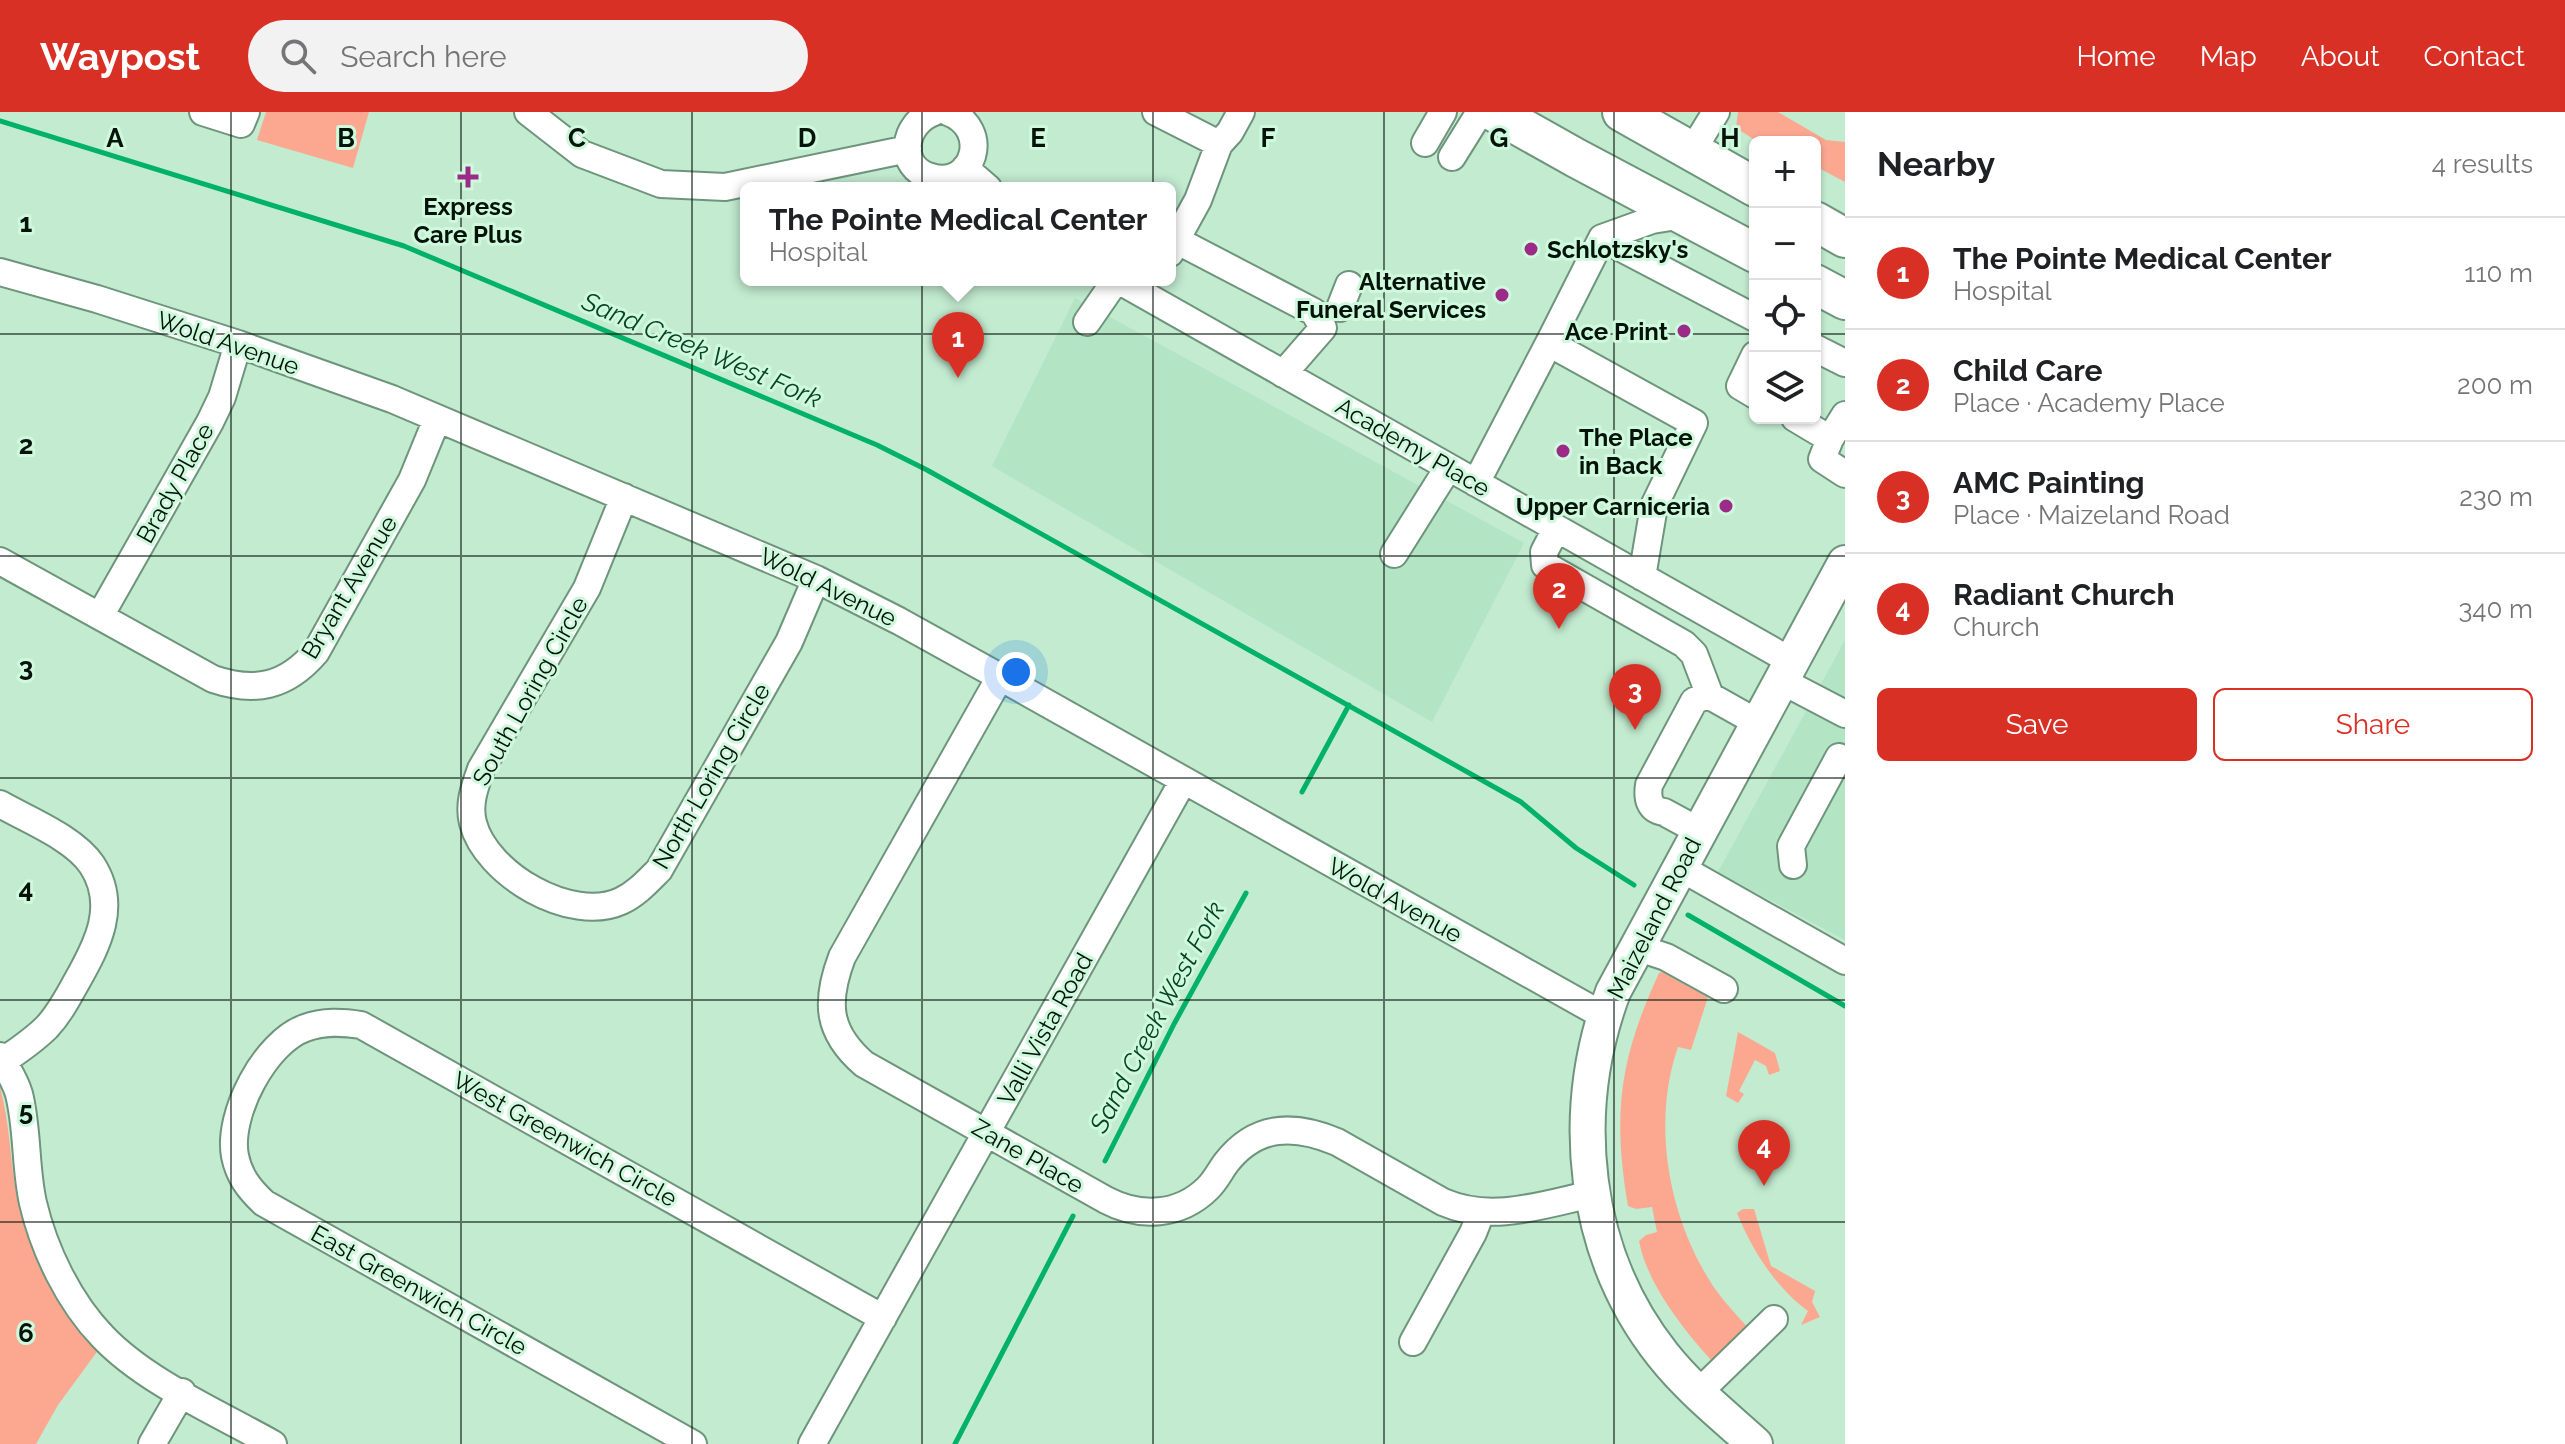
<!DOCTYPE html>
<meta charset="utf-8">
<style>
:root{--surface:#fff;--page:#f2f2f2;--text:#202124;--muted:#757577;--line:#e0e0e0;--accent:#d93025}
body{margin:0;font-family:Raleway,sans-serif;background:var(--page);color:var(--text)}
.controls{position:absolute;right:24px;top:24px;display:grid;overflow:hidden;border-radius:12px;box-shadow:0 2px 6px #0004}
.controls button{width:72px;height:72px;display:grid;place-items:center;padding:0;border:0;border-bottom:2px solid var(--line);background:var(--surface);color:var(--text);font:40px sans-serif}
.you{position:absolute;left:1016px;top:560px;width:28px;height:28px;margin:-20px;border:6px solid #fff;border-radius:50%;background:#1a73e8;box-shadow:0 0 0 12px #1a73e833}
.badge{display:grid;place-items:center;width:52px;height:52px;border-radius:50%;background:var(--accent);color:#fff;font-size:26px;font-weight:700}
.pin{position:absolute;translate:-50% -66px;filter:drop-shadow(0 2px 4px #0008)}
.pin::after{content:'';position:absolute;top:42px;width:28px;height:24px;background:inherit;clip-path:polygon(0 0,100% 0,50% 100%)}
.popup{position:absolute;left:740px;top:70px;width:436px;height:104px;box-sizing:border-box;display:grid;place-content:center;border-radius:12px;background:var(--surface);filter:drop-shadow(0 2px 6px #0005);font-size:26px;white-space:nowrap;color:var(--muted)}
.popup b{font-size:30px;color:var(--text)}
.popup::after{content:'';position:absolute;left:50%;top:100%;margin-left:-16px;border:16px solid transparent;border-top-color:var(--surface)}
.list{margin:0;padding:0;list-style:none}
h2{display:flex;justify-content:space-between;align-items:center;height:104px;margin:0;padding:0 32px;font-size:34px}
h2 small{font-size:26px;font-weight:400;color:var(--muted)}
.list li{display:grid;grid-template-columns:52px 1fr auto;gap:24px;align-items:center;box-sizing:border-box;height:112px;padding:0 32px;border-top:2px solid var(--line)}
.list b{display:block;font-size:30px;white-space:nowrap}
.list p{margin:0;font-size:26px;white-space:nowrap;color:var(--muted)}
.list em{font-size:26px;font-style:normal;color:var(--muted)}
.actions{display:flex;gap:16px;padding:24px 32px}
.actions a{flex:1;padding:18px 0;border:2px solid var(--accent);border-radius:12px;text-align:center;font-size:28px;color:var(--accent)}
.actions .main{background:var(--accent);color:#fff}
.icon{flex:none;width:44px;height:44px;fill:none;stroke:currentColor;stroke-width:2;stroke-linecap:round;stroke-linejoin:round}
.map{position:relative;flex:none;width:1845px;height:1332px;overflow:hidden}
header{display:flex;align-items:center;gap:48px;box-sizing:border-box;height:112px;padding:0 40px;background:var(--accent);color:#fff}
header strong{font-size:38px}
nav{display:flex;gap:44px;margin-inline-start:auto;font-size:28px}
.search{width:560px;height:72px;background:var(--page);display:flex;align-items:center;gap:20px;box-sizing:border-box;padding:0 28px;border-radius:44px;color:var(--muted);font-size:30px}
main{display:flex}
aside{flex:1;background:var(--surface)}
.map>svg:first-child{display:block}
.built{fill:#b3e4c4}
.green{fill:#fca891}
.lines{fill:none;stroke-linecap:round;stroke-linejoin:round}
.stream{stroke:#00b169;stroke-width:5}
.minor-casing{stroke:#6e957c;stroke-width:30}
.major-casing{stroke:#6e957c;stroke-width:38}
.highway-casing{stroke:#6e957c;stroke-width:42}
.minor{stroke:#fff;stroke-width:26}
.major{stroke:#fff;stroke-width:34}
.highway{stroke:#fff;stroke-width:38}
.grid{fill:none;stroke:#05130a;stroke-width:2;stroke-opacity:0.55}
.poi-dot{fill:#9c2b88;stroke:#cff9dd;stroke-width:3}
.labels{text-anchor:middle;dominant-baseline:central;stroke-width:6;stroke-linejoin:round;paint-order:stroke}
.poi-label{font-size:24px;font-weight:bold;fill:#05130a;stroke:#cff9dd;text-anchor:end}
.street-label{font-size:24px;fill:#05130a;stroke:#cff9dd}
.water-label{font-size:26px;font-style:italic;fill:#074326;stroke:#cff9dd}
.grid-label{font-size:26px;text-anchor:middle;font-weight:bold;fill:#05130a;stroke:#cff9dd;stroke-width:6;stroke-linejoin:round;paint-order:stroke}
</style>
<header>
<strong>Waypost</strong>
<div class="search"><svg class="icon" aria-label="search" viewBox="0 0 24 24"><circle cx="10" cy="10" r="6"/><path d="M15 15l6 6"/></svg>Search here</div>
<nav><a>Home</a><a>Map</a><a>About</a><a>Contact</a></nav>
</header>
<main>
<div class="map">
<svg width="1845" height="1332" viewBox="0 0 1845 1332">
<rect width="100%" height="100%" fill="#c2ebd0"/>
<path class="built" d="M1075 186 1524 431 1432 610 992 354Z
M1845 528V828L1718 760Z"/>
<path class="green" d="M266 0H369L353 56 257 28Z
M1738 0H1778L1826 28 1845 30V70L1815 54V30H1758L1736 16Z
M1662 860 1708 885 1691 938 1678 935C1651 1013 1669 1106 1713 1174 1724 1190 1737 1203 1749 1217L1714 1251C1685 1220 1647 1172 1639 1129L1646 1123 1657 1120 1652 1095 1636 1097 1628 1094C1612 1000 1620 946 1659 861Z
M1738 920 1775 941 1780 959 1769 963 1766 954 1755 948 1739 979 1744 982 1738 991 1726 984Z
M0 975C10 1012 10 1049 17 1086 28 1140 59 1200 99 1237L58 1293 36 1332H0Z
M1743 1097H1754L1771 1154 1815 1179 1812 1190 1820 1205 1801 1213 1808 1199C1776 1176 1752 1138 1737 1101Z"/>
<g class="lines">
<path class="stream" d="M0 9 404 134 877 333 927 358 1521 690 1576 736 1634 773
M1302 680 1349 593
M1688 803 1845 894
M1105 1049 1174 912 1246 781
M955 1332 1073 1104"/>
<defs>
<path id="minor" d="M203 0 241 12 246 0
M528 0 582 42 661 72 725 75 908 37
M934 0C903 11 896 55 931 65 973 78 993 17 948 0
M1156 0 1219 32 1198 88 1176 128 1170 125
M1425 31 1443 0
M1219 32 1230 20 1241 0
M1692 39 1716 0
M1452 45 1480 0
M965 56 988 76
M1602 126 1755 206
M1170 141 1176 128 1314 200 1323 216 1283 262
M0 160 97 187 238 232 392 287 816 467 899 509 1000 565 1604 904
M1118 168 1791 549
M1340 196 1349 173
M1087 210 1116 168
M1549 231 1602 126 1652 108 1683 103
M1815 236 1845 251
M1755 243 1740 274 1755 283
M1795 306 1830 327 1822 347 1845 362
M1830 327 1845 303
M1476 371 1549 231 1694 311 1654 394 1642 465
M624 385 587 476 481 657C475 674 468 692 473 711 486 762 571 812 621 789 636 782 647 770 659 758L789 530 816 467
M1556 417 1544 440 1545 453 1684 532 1694 542 1710 584 1758 611
M1394 442 1448 356
M0 449 213 567C255 581 286 575 316 540L412 368 437 307
M100 504 210 310 222 285 238 232
M1000 565 842 845C825 890 827 920 864 952L1106 1088C1140 1106 1180 1104 1208 1076 1216 1068 1220 1059 1226 1051 1256 1012 1295 1012 1337 1030L1443 1090C1491 1111 1542 1093 1592 1082
M1782 569 1845 602
M0 692C28 708 74 726 92 753 118 793 98 832 77 869 68 885 60 901 47 915 34 928 18 939 3 949
M1699 719 1664 700C1649 698 1647 686 1649 673L1694 589 1709 582
M1793 753 1791 734 1839 645
M1679 755 1845 849
M1636 835 1666 845 1724 877
M0 944C7 957 15 968 19 982 28 1018 25 1056 33 1091 44 1138 69 1190 103 1225 146 1270 218 1301 273 1332
M1413 1230 1473 1121 1481 1101
M1698 1281 1774 1207
M152 1332 182 1280
M693 1332 264 1091C249 1077 239 1064 235 1044 227 1003 265 930 305 916 324 909 342 910 361 913L883 1206
M812 1332 1183 669"/>
<path id="major" d="M1755 1332C1723 1303 1690 1277 1663 1243 1582 1141 1568 1001 1613 880L1845 451"/>
<path id="highway" d="M1494 0 1576 46 1755 141
M1622 0 1755 75
M1815 109 1845 126
M1815 172 1845 188"/>
</defs>
<use href="#minor" class="minor-casing"/>
<use href="#major" class="major-casing"/>
<use href="#highway" class="highway-casing"/>
<use href="#minor" class="minor"/>
<use href="#major" class="major"/>
<use href="#highway" class="highway"/>
</g>
<path class="grid" d="M231 0V1332M461 0V1332M692 0V1332M922 0V1332M1153 0V1332M1384 0V1332M1614 0V1332M0 222H1755M1815 222H1845M0 444H1845M0 666H1845M0 888H1845M0 1110H1845"/>
<g class="poi-dot">
<path d="M464 53h8v8h8v8h-8v8h-8v-8h-8v-8h8z"/>
<circle cx="1531" cy="137" r="8"/>
<circle cx="1502" cy="183" r="8"/>
<circle cx="1684" cy="219" r="8"/>
<circle cx="1563" cy="339" r="8"/>
<circle cx="1726" cy="394" r="8"/>
</g>
<g class="labels">
<g class="poi-label">
<text x="468" y="94" text-anchor="middle">Express<tspan x="468" dy="28">Care Plus</tspan></text>
<text x="1547" y="137" text-anchor="start">Schlotzsky's</text>
<text x="1486" y="169">Alternative<tspan x="1486" dy="28">Funeral Services</tspan></text>
<text x="1668" y="219">Ace Print</text>
<text x="1579" y="325" text-anchor="start">The Place<tspan x="1579" dy="28">in Back</tspan></text>
<text x="1710" y="394">Upper Carniceria</text>
</g>
<g class="street-label">
<text transform="translate(228 231) rotate(19)">Wold Avenue</text>
<text transform="translate(1413 335) rotate(30)">Academy Place</text>
<text transform="translate(175 371) rotate(-61)">Brady Place</text>
<text transform="translate(349 475) rotate(-59)">Bryant Avenue</text>
<text transform="translate(828 475) rotate(26)">Wold Avenue</text>
<text transform="translate(530 579) rotate(-61)">South Loring Circle</text>
<text transform="translate(711 664) rotate(-60)">North Loring Circle</text>
<text transform="translate(1395 788) rotate(29)">Wold Avenue</text>
<text transform="translate(1654 806) rotate(-63)">Maizeland Road</text>
<text transform="translate(1045 917) rotate(-61)">Valli Vista Road</text>
<text transform="translate(565 1027) rotate(29)">West Greenwich Circle</text>
<text transform="translate(1028 1044) rotate(30)">Zane Place</text>
<text transform="translate(419 1178) rotate(29)">East Greenwich Circle</text>
</g>
<g class="water-label">
<text transform="translate(702 238) rotate(23)">Sand Creek West Fork</text>
<text transform="translate(1157 905) rotate(-62)">Sand Creek West Fork</text>
</g>
</g>
<g class="grid-label">
<text x="115" y="35">A</text>
<text x="346" y="35">B</text>
<text x="577" y="35">C</text>
<text x="807" y="35">D</text>
<text x="1038" y="35">E</text>
<text x="1268" y="35">F</text>
<text x="1499" y="35">G</text>
<text x="1730" y="35">H</text>
<text x="26" y="120">1</text>
<text x="26" y="342">2</text>
<text x="26" y="564">3</text>
<text x="26" y="786">4</text>
<text x="26" y="1008">5</text>
<text x="26" y="1230">6</text>
</g>
</svg>
<div class="controls">
<button>+</button>
<button>−</button>
<button><svg class="icon" aria-label="locate" viewBox="0 0 24 24"><circle cx="12" cy="12" r="6"/><path d="M12 2v4M12 18v4M2 12h4M18 12h4"/></svg></button>
<button><svg class="icon" aria-label="layers" viewBox="0 0 24 24"><path d="M12 4l9 5-9 5-9-5zM3 14l9 5 9-5"/></svg></button>
</div>
<div class="you"></div>
<div class="pin badge" style="left:958px;top:266px">1</div>
<div class="popup"><b>The Pointe Medical Center</b>Hospital</div>
<div class="pin badge" style="left:1559px;top:517px">2</div>
<div class="pin badge" style="left:1635px;top:618px">3</div>
<div class="pin badge" style="left:1764px;top:1074px">4</div>
</div>
<aside>
<h2>Nearby<small>4 results</small></h2>
<ul class="list">
<li><span class="badge">1</span><div><b>The Pointe Medical Center</b><p>Hospital</p></div><em>110 m</em></li>
<li><span class="badge">2</span><div><b>Child Care</b><p>Place · Academy Place</p></div><em>200 m</em></li>
<li><span class="badge">3</span><div><b>AMC Painting</b><p>Place · Maizeland Road</p></div><em>230 m</em></li>
<li><span class="badge">4</span><div><b>Radiant Church</b><p>Church</p></div><em>340 m</em></li>
</ul>
<div class="actions"><a class="main">Save</a><a>Share</a></div>
</aside>
</main>
